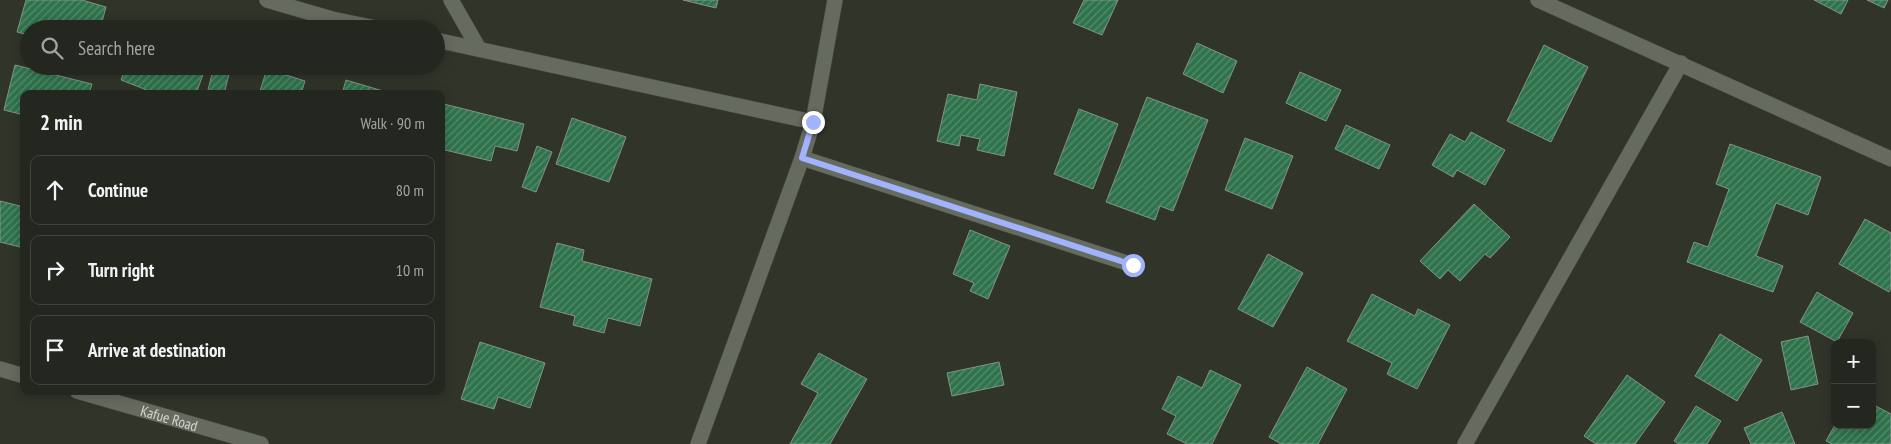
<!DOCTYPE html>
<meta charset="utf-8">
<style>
:root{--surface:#24271f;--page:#30332c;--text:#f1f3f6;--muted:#a3a5a4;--line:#41443d}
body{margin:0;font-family:"PT Sans Narrow",sans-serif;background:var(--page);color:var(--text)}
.controls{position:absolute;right:15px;bottom:15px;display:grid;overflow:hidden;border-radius:10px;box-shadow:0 2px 12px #0003}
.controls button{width:45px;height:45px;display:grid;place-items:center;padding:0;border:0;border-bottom:1px solid var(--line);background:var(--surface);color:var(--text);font:25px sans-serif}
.stop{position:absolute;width:15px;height:15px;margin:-11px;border:4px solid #a1b3fd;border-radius:50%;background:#fff}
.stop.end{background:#a1b3fd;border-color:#fff;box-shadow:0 1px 5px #0008}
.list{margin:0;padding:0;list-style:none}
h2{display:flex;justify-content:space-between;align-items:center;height:65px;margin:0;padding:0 20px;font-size:21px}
h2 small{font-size:16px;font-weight:400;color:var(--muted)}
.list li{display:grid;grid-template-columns:32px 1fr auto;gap:15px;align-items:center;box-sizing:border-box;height:70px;margin:0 10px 10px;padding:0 10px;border:1px solid var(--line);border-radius:10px}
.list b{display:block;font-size:19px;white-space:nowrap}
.list em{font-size:16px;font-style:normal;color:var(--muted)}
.icon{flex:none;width:28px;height:28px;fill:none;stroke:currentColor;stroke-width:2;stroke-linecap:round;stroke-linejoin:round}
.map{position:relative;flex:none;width:1891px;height:444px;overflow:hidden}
.search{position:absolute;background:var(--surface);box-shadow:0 2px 12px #0003;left:20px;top:20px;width:425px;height:55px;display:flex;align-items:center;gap:12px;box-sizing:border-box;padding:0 18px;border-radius:28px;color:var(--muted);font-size:19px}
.panel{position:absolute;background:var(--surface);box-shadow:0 2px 12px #0003;left:20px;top:90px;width:425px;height:305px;border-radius:10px}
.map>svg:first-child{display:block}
.building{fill:url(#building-hatch);stroke:#859289}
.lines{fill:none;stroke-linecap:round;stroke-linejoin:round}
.minor-casing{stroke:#4d5047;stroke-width:16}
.minor{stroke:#666b60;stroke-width:15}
.route{stroke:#a1b3fd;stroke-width:6}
.labels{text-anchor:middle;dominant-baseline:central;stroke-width:4.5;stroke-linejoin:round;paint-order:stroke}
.street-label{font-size:15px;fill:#d4d6d0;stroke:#303429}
</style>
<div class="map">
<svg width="1891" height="444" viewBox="0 0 1891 444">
<defs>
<pattern id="building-hatch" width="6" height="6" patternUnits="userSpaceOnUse" patternTransform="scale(1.25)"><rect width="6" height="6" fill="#2f734c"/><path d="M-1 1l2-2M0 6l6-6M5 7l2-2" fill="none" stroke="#568d6d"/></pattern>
</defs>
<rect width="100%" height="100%" fill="#303429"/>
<path class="building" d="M26 0H82L106 7 100 29H29V35L17 32Z
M683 0H718L716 8Z
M1084 0H1118L1102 35 1073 23Z
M1814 0H1848L1841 14Z
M1867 0H1888L1884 8Z
M1197 43 1237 61 1223 93 1183 74Z
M1544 45 1588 67 1551 142 1507 121Z
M15 65 92 84 89 94H24V126L21 125 24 115 4 110Z
M126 66H206L196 94H157L121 80Z
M214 66H231L224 94H207Z
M267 69 305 81 301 94H259Z
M1300 72 1341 90 1326 121 1286 103Z
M346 80 393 94H342Z
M980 84 1017 92 1004 156 977 150 980 139 961 135 959 146 937 141 948 94 977 100Z
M1147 97 1208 120 1173 211 1160 206 1155 220 1106 202Z
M444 104 524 124 517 151 495 146 491 161 441 149V117Z
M1079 109 1118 124 1093 189 1054 174Z
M572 118 626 137 609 182 556 164Z
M1346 125 1390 145 1379 169 1335 149Z
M1471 132 1505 150 1485 185 1457 170 1453 177 1432 165 1450 134 1465 142Z
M1245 138 1293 156 1272 209 1225 190Z
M1730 144 1821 177 1808 215 1776 203 1756 256 1783 266 1773 292 1687 262 1694 242 1708 247 1729 189 1716 184Z
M537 146 552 152 536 192 522 187Z
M0 201 24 207V248L0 242Z
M1474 204 1510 237 1490 258 1485 254 1460 281 1448 270 1440 279 1420 261Z
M1865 219 1891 233V288L1889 292 1839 264Z
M970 230 1010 246 988 299 970 291 974 283 953 274Z
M557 243 584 250 582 261 652 279 640 326 608 318 604 333 573 325 575 316 540 307Z
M1268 254 1303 273 1273 327 1238 309Z
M1817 292 1853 313 1837 342 1800 322Z
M1372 294 1415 316 1418 309 1450 325 1417 389 1387 374 1392 363 1347 341Z
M1720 334 1762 360 1737 401 1695 376Z
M1808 336 1818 384 1791 390 1781 342Z
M480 342 545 363 530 408 498 397 494 409 461 399Z
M819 353 867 379 830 444H790L818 393 801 384Z
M999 362 1004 385 952 396 947 373Z
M1307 367 1347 389 1318 444H1281L1269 437Z
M1210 370 1241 385 1212 444H1187L1167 434 1176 416 1162 409 1178 376 1202 388Z
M1627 375 1665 402 1635 444H1596L1584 436Z
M1872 404 1891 414V444H1832L1826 441 1835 425H1872Z
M1696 406 1721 421 1707 444H1679L1674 441Z
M1782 412 1795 444H1751L1744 428Z"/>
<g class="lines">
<defs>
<g id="minor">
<path d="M267 0 332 19 381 29"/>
<path d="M451 0 479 49"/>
<path d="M1538 0 1891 159"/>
<path d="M436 40 813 122"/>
<path d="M802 158 1133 265"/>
<path d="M0 369 24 376"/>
<path id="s1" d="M77 391 261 444"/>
<path d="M698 444 802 158 813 122 835 0"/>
<path d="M1465 444 1681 63"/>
</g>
</defs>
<use href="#minor" class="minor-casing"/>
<use href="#minor" class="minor"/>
</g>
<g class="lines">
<path class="route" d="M813 122 802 158 1133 265"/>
</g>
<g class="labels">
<g class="street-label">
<text stroke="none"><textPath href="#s1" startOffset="96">Kafue Road</textPath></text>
</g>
</g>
</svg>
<div class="controls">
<button>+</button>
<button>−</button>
</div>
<div class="stop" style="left:1133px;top:265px"></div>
<div class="stop end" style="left:813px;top:122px"></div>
<div class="search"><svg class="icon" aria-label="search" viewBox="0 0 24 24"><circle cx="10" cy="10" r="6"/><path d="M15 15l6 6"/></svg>Search here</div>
<section class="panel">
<h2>2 min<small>Walk · 90 m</small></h2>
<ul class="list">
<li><svg class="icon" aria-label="ahead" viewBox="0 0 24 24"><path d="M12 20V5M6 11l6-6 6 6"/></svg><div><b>Continue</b></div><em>80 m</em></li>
<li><svg class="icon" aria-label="right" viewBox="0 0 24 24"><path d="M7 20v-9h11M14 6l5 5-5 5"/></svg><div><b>Turn right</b></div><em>10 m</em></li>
<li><svg class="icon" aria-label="arrive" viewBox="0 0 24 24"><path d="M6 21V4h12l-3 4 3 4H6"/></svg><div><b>Arrive at destination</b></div></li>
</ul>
</section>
</div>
